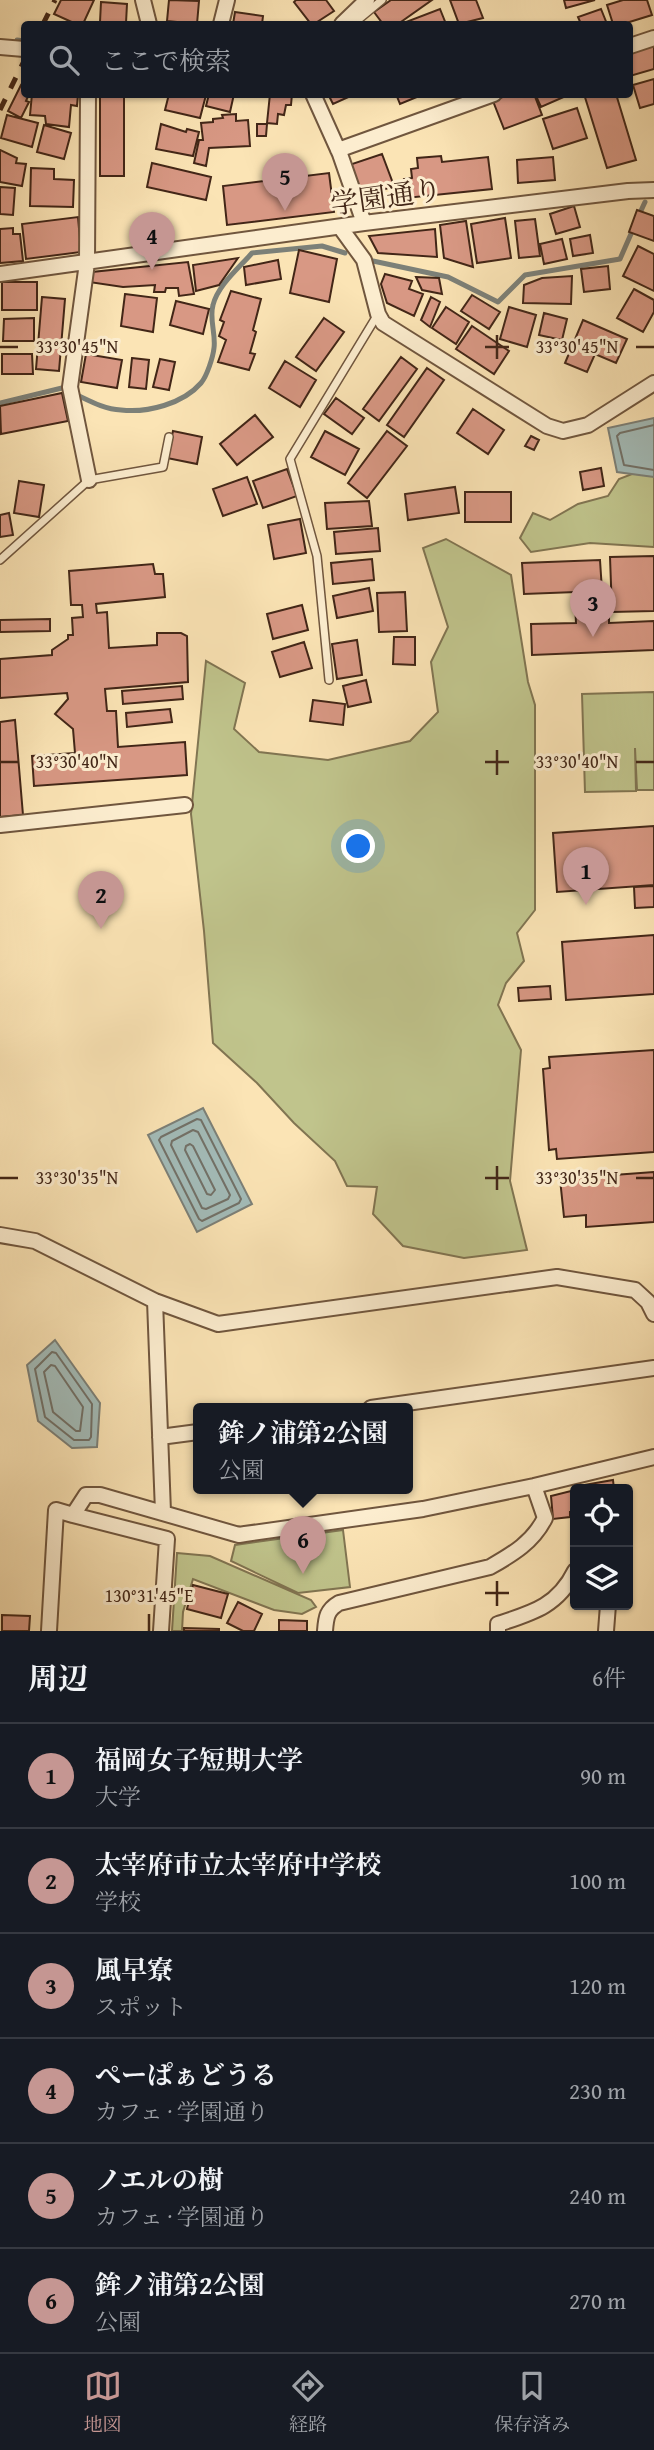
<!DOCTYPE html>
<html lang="ja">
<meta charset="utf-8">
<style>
:root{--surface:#171b24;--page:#242831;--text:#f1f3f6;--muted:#9ea1a6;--line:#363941;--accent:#c59692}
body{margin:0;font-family:"Gentium Book Plus","Noto Serif JP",serif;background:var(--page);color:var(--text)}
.controls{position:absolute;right:21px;bottom:21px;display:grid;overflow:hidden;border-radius:7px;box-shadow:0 2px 5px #0004}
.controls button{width:63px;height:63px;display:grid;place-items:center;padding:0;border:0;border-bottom:2px solid var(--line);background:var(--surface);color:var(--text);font:35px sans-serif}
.you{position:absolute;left:359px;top:847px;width:24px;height:24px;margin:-18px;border:5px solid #fff;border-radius:50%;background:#1a73e8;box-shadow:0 0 0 10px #1a73e833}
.badge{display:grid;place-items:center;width:46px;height:46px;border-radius:50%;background:var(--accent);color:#111;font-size:23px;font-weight:700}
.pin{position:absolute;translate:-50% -58px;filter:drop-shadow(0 2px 4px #0008)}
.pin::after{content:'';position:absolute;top:37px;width:24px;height:21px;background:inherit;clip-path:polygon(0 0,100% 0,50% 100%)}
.popup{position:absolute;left:193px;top:1403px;width:220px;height:91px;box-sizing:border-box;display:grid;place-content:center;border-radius:7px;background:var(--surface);filter:drop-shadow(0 2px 5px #0005);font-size:23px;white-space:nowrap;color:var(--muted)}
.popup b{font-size:26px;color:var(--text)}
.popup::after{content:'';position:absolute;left:50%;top:100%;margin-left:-14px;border:14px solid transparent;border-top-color:var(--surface)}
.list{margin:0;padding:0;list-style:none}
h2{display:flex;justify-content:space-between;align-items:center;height:91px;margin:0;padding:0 28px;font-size:30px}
h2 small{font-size:23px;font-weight:400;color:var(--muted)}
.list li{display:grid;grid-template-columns:46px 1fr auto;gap:21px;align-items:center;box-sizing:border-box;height:105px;padding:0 28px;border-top:2px solid var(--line)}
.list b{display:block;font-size:26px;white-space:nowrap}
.list p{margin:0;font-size:23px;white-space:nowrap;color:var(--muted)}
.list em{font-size:23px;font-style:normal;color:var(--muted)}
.icon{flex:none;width:38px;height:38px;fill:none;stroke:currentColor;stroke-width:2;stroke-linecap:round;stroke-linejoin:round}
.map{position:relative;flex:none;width:654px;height:1631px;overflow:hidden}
.search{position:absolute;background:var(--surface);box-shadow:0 2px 5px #0004;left:21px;right:21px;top:21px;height:77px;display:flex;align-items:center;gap:18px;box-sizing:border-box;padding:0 24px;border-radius:7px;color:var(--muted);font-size:26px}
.sheet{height:721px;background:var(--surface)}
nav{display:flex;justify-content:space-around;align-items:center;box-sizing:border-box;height:98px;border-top:2px solid var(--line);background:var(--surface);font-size:19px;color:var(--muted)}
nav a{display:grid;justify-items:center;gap:4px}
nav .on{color:var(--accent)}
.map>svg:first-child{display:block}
.green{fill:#c0c48c;stroke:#817552;stroke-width:2}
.water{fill:#a3bcb9;stroke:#7c8078;stroke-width:2}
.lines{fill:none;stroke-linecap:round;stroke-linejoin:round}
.shore{stroke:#727168;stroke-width:2}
.stream{stroke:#7c8078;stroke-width:5}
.building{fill:#d89884;stroke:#422617;stroke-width:2}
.lane-casing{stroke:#70563e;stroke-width:10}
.street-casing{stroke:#70563e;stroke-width:18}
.lane{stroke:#fcedcf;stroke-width:7}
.street{stroke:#fcedcf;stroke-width:14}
.rail{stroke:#422617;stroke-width:5;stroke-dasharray:12 12;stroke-linecap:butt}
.ticks{fill:none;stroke:#422617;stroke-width:2.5}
.labels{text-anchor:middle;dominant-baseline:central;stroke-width:6;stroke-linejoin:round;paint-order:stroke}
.street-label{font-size:28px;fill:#422617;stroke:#fcedcf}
.ticks-label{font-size:18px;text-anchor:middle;fill:#422617;stroke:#fcedcf;stroke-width:6;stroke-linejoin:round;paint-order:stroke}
</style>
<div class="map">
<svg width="654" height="1631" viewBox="0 0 654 1631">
<rect width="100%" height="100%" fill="#fbe4b5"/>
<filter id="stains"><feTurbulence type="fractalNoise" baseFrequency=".00286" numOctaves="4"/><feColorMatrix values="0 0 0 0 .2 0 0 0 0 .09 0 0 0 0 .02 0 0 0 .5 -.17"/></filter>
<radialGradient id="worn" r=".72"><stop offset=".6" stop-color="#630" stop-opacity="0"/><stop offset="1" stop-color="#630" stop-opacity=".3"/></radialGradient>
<path class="green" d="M645 469 654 470V547L590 543 531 552 520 538 533 513 550 520 578 504 608 496 619 479Z
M446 539 511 575 528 682 535 705V910L517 933 524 961 506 983 498 1005 521 1050 510 1181 527 1250 464 1258 403 1246 373 1214 377 1187 347 1186 335 1161 294 1123 257 1083 213 1043 204 931 191 814 206 661 245 683 234 729 259 752 328 760 410 741 438 712 431 662 448 627 423 548Z
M654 692V790H637L635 748 636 791 585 792 582 694Z
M343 1530 350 1587 298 1593 231 1561 235 1545Z
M177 1553 210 1556 311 1600 316 1607 302 1614 274 1610 193 1579 183 1612 182 1631H172Z"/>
<path class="water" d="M654 418V477L617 472 608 428Z
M203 1108 252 1204 197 1232 148 1135Z
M55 1340 100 1403 97 1447 72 1448 38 1421 27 1365Z"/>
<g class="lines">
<path class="shore" d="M654 425 620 433 617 436 624 465 654 470
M197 1119 201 1120 241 1199 239 1203 202 1221 199 1219 159 1140 161 1137Z
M193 1130 198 1132 230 1195 228 1199 206 1209 202 1208 171 1145 172 1141Z
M190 1144 193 1146 215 1190 211 1195 207 1194 185 1150 186 1146Z
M52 1352 56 1353 92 1404 91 1437 89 1440H74L45 1417 35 1369Z
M51 1365 55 1366 83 1407 80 1431H76L53 1412 44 1372Z"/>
<path class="stream" d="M17 40 24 41
M639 215 645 202
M373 261 448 277 498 302 525 275 620 259 634 227
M75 394C90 401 104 409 121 410 147 413 183 404 201 383 207 376 213 357 214 348 216 334 209 319 213 305 218 285 239 268 252 253L322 246 345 253
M0 403 62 388"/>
</g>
<path class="building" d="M61 0H94L83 24H76L54 14Z
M169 0 199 1 197 24 167 21Z
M296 0H326L334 11 314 24H311L294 2Z
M391 0H432L398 24H383L374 12Z
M450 0H476L483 18 459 24Z
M564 0H595L566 8Z
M623 0H647L652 15 623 24H613L607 5Z
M101 2 127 4 126 23 100 22Z
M440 9 446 24H407L406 22Z
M601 9 607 24H581L578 17Z
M235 12 263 16 262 24H233Z
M654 44V69L630 76V51Z
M654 79V104L640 108 633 85Z
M21 85 24 87V94H29L26 101 29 102 21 118 8 111Z
M32 94H78L77 106 71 105 69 127 46 124 45 116 30 115Z
M100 94H124V176H100Z
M169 94 206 95 200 118 165 110Z
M209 94H234L230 112 206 106Z
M270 94H292L291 105H286L284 115 278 114 277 124 267 123Z
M328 94H355L333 104Z
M396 94H424L400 104Z
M510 94H534L542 115 504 129 493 101Z
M540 94H565L566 96 541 107 536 96Z
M584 94H616L636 160 607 168Z
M577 108 587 138 553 149 543 119Z
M236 114V121L248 120 250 146 209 148 206 166 194 163 199 140H203L201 123 213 122V119L223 118 222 115Z
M7 115 38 123 32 147 1 138Z
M161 124 186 132 187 129 199 132 193 156 156 149Z
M257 124H267L266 136H257Z
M44 125 71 133 64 159 37 152Z
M0 150 17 158 16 163 26 164 22 186 0 182Z
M382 154 394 186 361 198 349 165Z
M441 156 442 162 488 157 492 189 406 198 404 179 412 178 411 169 418 168 417 158Z
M553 157 555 180 518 183 517 160Z
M152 163 211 177 206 200 147 187Z
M31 168 54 169V179L74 180 73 207 30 206Z
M329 173 334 212 227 225 223 186Z
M0 187 15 188 13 215 0 214Z
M574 206 580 227 556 234 550 214Z
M637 210 654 216V241L629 232Z
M78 217 81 252 26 259 22 224Z
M505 218 511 258 477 263 471 224Z
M535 219 540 256 519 258 515 221Z
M466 221 473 267 444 258 440 225Z
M13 228V234H20L23 261 0 263V229Z
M435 229 437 257 378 253 369 236Z
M590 235 593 253 573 256 570 239Z
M562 239 567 259 544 264 540 244Z
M638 246 654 254V291L623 276Z
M299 250 337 259 329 302 290 293Z
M238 258 219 285 196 291 193 265Z
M278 260 281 279 246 285 244 267Z
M188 262 194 294 179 296 178 288H166L165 292H154L155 285 123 287 89 282 92 272Z
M608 266 610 289 584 292 581 269Z
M385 274 412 281 409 289 423 294 414 316 387 303 381 284Z
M572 276 571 304 523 303 524 285 542 278Z
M416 277 439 278 442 294 422 290Z
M2 282H37V310H2Z
M634 289 654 300V312L643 332 617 318Z
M231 291 261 299 253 330 256 332 250 353 255 354 249 370 218 362 226 340 219 336 224 322 220 320Z
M125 294 157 298 153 332 121 326Z
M472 295 500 312 489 329 461 311Z
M42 297 65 299 59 371 36 369Z
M431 297 440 302 430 327 421 320Z
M176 301 209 309 203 334 170 325Z
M446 307 469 322 456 344 432 328Z
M509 307 536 315 527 347 500 339Z
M544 313 567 319 562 340 539 335Z
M34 318V341H3L4 319Z
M324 318 344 332 316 371 296 357Z
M583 320 627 339 616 363 595 354 587 372 565 363Z
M472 326 509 351 494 374 456 349Z
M2 354H32L33 374H2Z
M86 354 122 360 117 388 81 382Z
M401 357 417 369 379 421 363 409Z
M132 358 149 360 146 389 129 387Z
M160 359 175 362 169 390 153 387Z
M285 361 316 380 300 407 269 388Z
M427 368 444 380 404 437 387 425Z
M62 393 68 421 1 434 0 406Z
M336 398 364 418 352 434 324 414Z
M473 409 504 430 488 454 457 433Z
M255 415 273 437 237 465 220 444Z
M173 431 202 437 197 464 167 458Z
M325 431 359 449 345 475 311 457Z
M387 431 407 446 367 498 348 483Z
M531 436 539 440 534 450 525 446Z
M601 468 604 486 583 490 580 472Z
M287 469 297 496 263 508 253 481Z
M247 477 257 504 223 516 213 489Z
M19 481 44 485 39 517 14 513Z
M455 487 459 513 408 520 405 494Z
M465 492H511V522H465Z
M369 501 372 526 327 529 325 503Z
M9 513 13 535 0 537V515Z
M300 519 306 553 274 559 268 525Z
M378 528 380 551 336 554 334 532Z
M654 556V611L612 612 610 557Z
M372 559 374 580 333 584 331 563Z
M600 560 602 591 524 594 522 563Z
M153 564 155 574H163L165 597 96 604 97 613 107 612 109 648 157 645V633H181L187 636 188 682 105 689 107 711H116L118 747 185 742 187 775 34 786 32 756 75 753 73 729 55 714 68 699 67 693 0 698V659L52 655V650L68 639V635H73L72 618 83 617 82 605H71L69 571Z
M369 588 373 611 337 618 333 596Z
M405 592 407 631 379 632 377 593Z
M609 601V623L654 621V650L532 655 531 624 576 623 575 602Z
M302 605 308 630 273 639 267 614Z
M50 619V631L0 632V620Z
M394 637H415V665L393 664Z
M357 640 362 675 337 679 332 644Z
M304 642 312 668 280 677 272 652Z
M366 680 371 702 348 707 343 686Z
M182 686 183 699 123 704 122 691Z
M313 700 345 704 343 725 310 721Z
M170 709 172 722 127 727 126 713Z
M15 720 23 815 0 817V722Z
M654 826V885L557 892 553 833Z
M654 886V907L635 908 634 887Z
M654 935V994L566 1000 562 942Z
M550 986 551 999 519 1001 518 988Z
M654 1050V1152L557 1159 556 1149 549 1150 543 1069 550 1068 549 1057Z
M654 1172V1222L586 1227V1215L564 1217 560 1179Z
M613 1480 614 1489H585L584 1485Z
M575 1490V1512H570V1517L553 1519 551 1496Z
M193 1585 228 1594 221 1618 187 1609Z
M238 1602 262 1614 254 1631H243L227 1623Z
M2 1615 30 1616 29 1631H2Z
M279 1620 307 1621V1631H279Z
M184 1628 219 1629V1631H184Z"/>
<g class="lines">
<defs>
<path id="lane" d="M353 24 382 0
M0 560 89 480 163 467 169 437
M329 680 317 556 290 459 378 314"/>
<path id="street" d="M143 0 149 24
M221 24 227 0
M342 24 367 0
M630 46 654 38
M0 47 24 49
M88 94 87 263 70 387 89 480
M313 94 340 154 364 223
M338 150 494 94
M340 227 364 260 378 314 383 323 547 426 563 431 588 425 654 383
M0 274 364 223 628 191 654 190
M0 825 185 805
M0 1235 35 1241 155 1301 218 1324 557 1277 635 1290 648 1302 654 1314
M155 1301 163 1512
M371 1408 654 1368
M160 1437 198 1432
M73 1515 167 1539 161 1631
M49 1631 56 1510 73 1515 86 1495H100L239 1535 245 1534 423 1509 534 1486 654 1457
M325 1631C326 1617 327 1610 339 1603L490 1567C513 1554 533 1542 545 1518L534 1486
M498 1631V1624C532 1613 558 1606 575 1571
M606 1631 608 1605"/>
</defs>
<use href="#lane" class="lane-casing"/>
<use href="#street" class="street-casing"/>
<use href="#lane" class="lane"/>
<use href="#street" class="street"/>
<path class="rail" d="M43 24 55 0
M0 110 24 61"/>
</g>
<path class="ticks" d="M497 335V359M0 347H18M485 347H509M636 347H654M497 750V775M0 762H18M485 762H509M636 762H654M497 1166V1190M0 1178H18M485 1178H509M636 1178H654M497 1581V1606M485 1593H509M149 1614V1631"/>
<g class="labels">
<g class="street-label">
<text transform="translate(386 196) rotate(-8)">学園通り</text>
</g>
</g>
<g class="ticks-label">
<text x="77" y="353">33°30'45"N</text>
<text x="577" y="353">33°30'45"N</text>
<text x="77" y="768">33°30'40"N</text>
<text x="577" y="768">33°30'40"N</text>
<text x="77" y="1184">33°30'35"N</text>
<text x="577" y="1184">33°30'35"N</text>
<text x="149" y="1602">130°31'45"E</text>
</g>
<rect width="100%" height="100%" filter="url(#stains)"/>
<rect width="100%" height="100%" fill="url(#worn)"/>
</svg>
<div class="controls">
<button><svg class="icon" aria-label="locate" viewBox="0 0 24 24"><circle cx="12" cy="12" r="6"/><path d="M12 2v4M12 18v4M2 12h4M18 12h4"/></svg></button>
<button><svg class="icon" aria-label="layers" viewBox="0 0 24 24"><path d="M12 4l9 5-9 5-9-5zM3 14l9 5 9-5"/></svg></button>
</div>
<div class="you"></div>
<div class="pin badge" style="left:586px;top:905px">1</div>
<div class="pin badge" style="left:101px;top:929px">2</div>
<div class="pin badge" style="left:593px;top:637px">3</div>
<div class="pin badge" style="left:152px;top:270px">4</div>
<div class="pin badge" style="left:285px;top:211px">5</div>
<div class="pin badge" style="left:303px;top:1574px">6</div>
<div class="popup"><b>鉾ノ浦第2公園</b>公園</div>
<div class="search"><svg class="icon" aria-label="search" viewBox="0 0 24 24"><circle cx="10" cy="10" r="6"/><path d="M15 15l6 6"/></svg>ここで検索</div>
</div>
<section class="sheet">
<h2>周辺<small>6件</small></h2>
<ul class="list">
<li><span class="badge">1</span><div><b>福岡女子短期大学</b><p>大学</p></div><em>90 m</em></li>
<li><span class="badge">2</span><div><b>太宰府市立太宰府中学校</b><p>学校</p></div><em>100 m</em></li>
<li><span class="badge">3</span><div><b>風早寮</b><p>スポット</p></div><em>120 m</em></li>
<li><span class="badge">4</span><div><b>ぺーぱぁどうる</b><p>カフェ · 学園通り</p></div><em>230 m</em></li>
<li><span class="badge">5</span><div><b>ノエルの樹</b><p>カフェ · 学園通り</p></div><em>240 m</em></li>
<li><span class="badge">6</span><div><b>鉾ノ浦第2公園</b><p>公園</p></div><em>270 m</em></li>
</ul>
</section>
<nav>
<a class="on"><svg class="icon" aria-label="map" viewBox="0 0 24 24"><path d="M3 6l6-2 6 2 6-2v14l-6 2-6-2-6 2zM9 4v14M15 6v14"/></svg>地図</a>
<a><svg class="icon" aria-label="directions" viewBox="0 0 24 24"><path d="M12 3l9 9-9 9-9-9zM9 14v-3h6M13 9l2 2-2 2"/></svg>経路</a>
<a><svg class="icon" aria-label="saved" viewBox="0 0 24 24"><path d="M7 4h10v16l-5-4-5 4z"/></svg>保存済み</a>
</nav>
